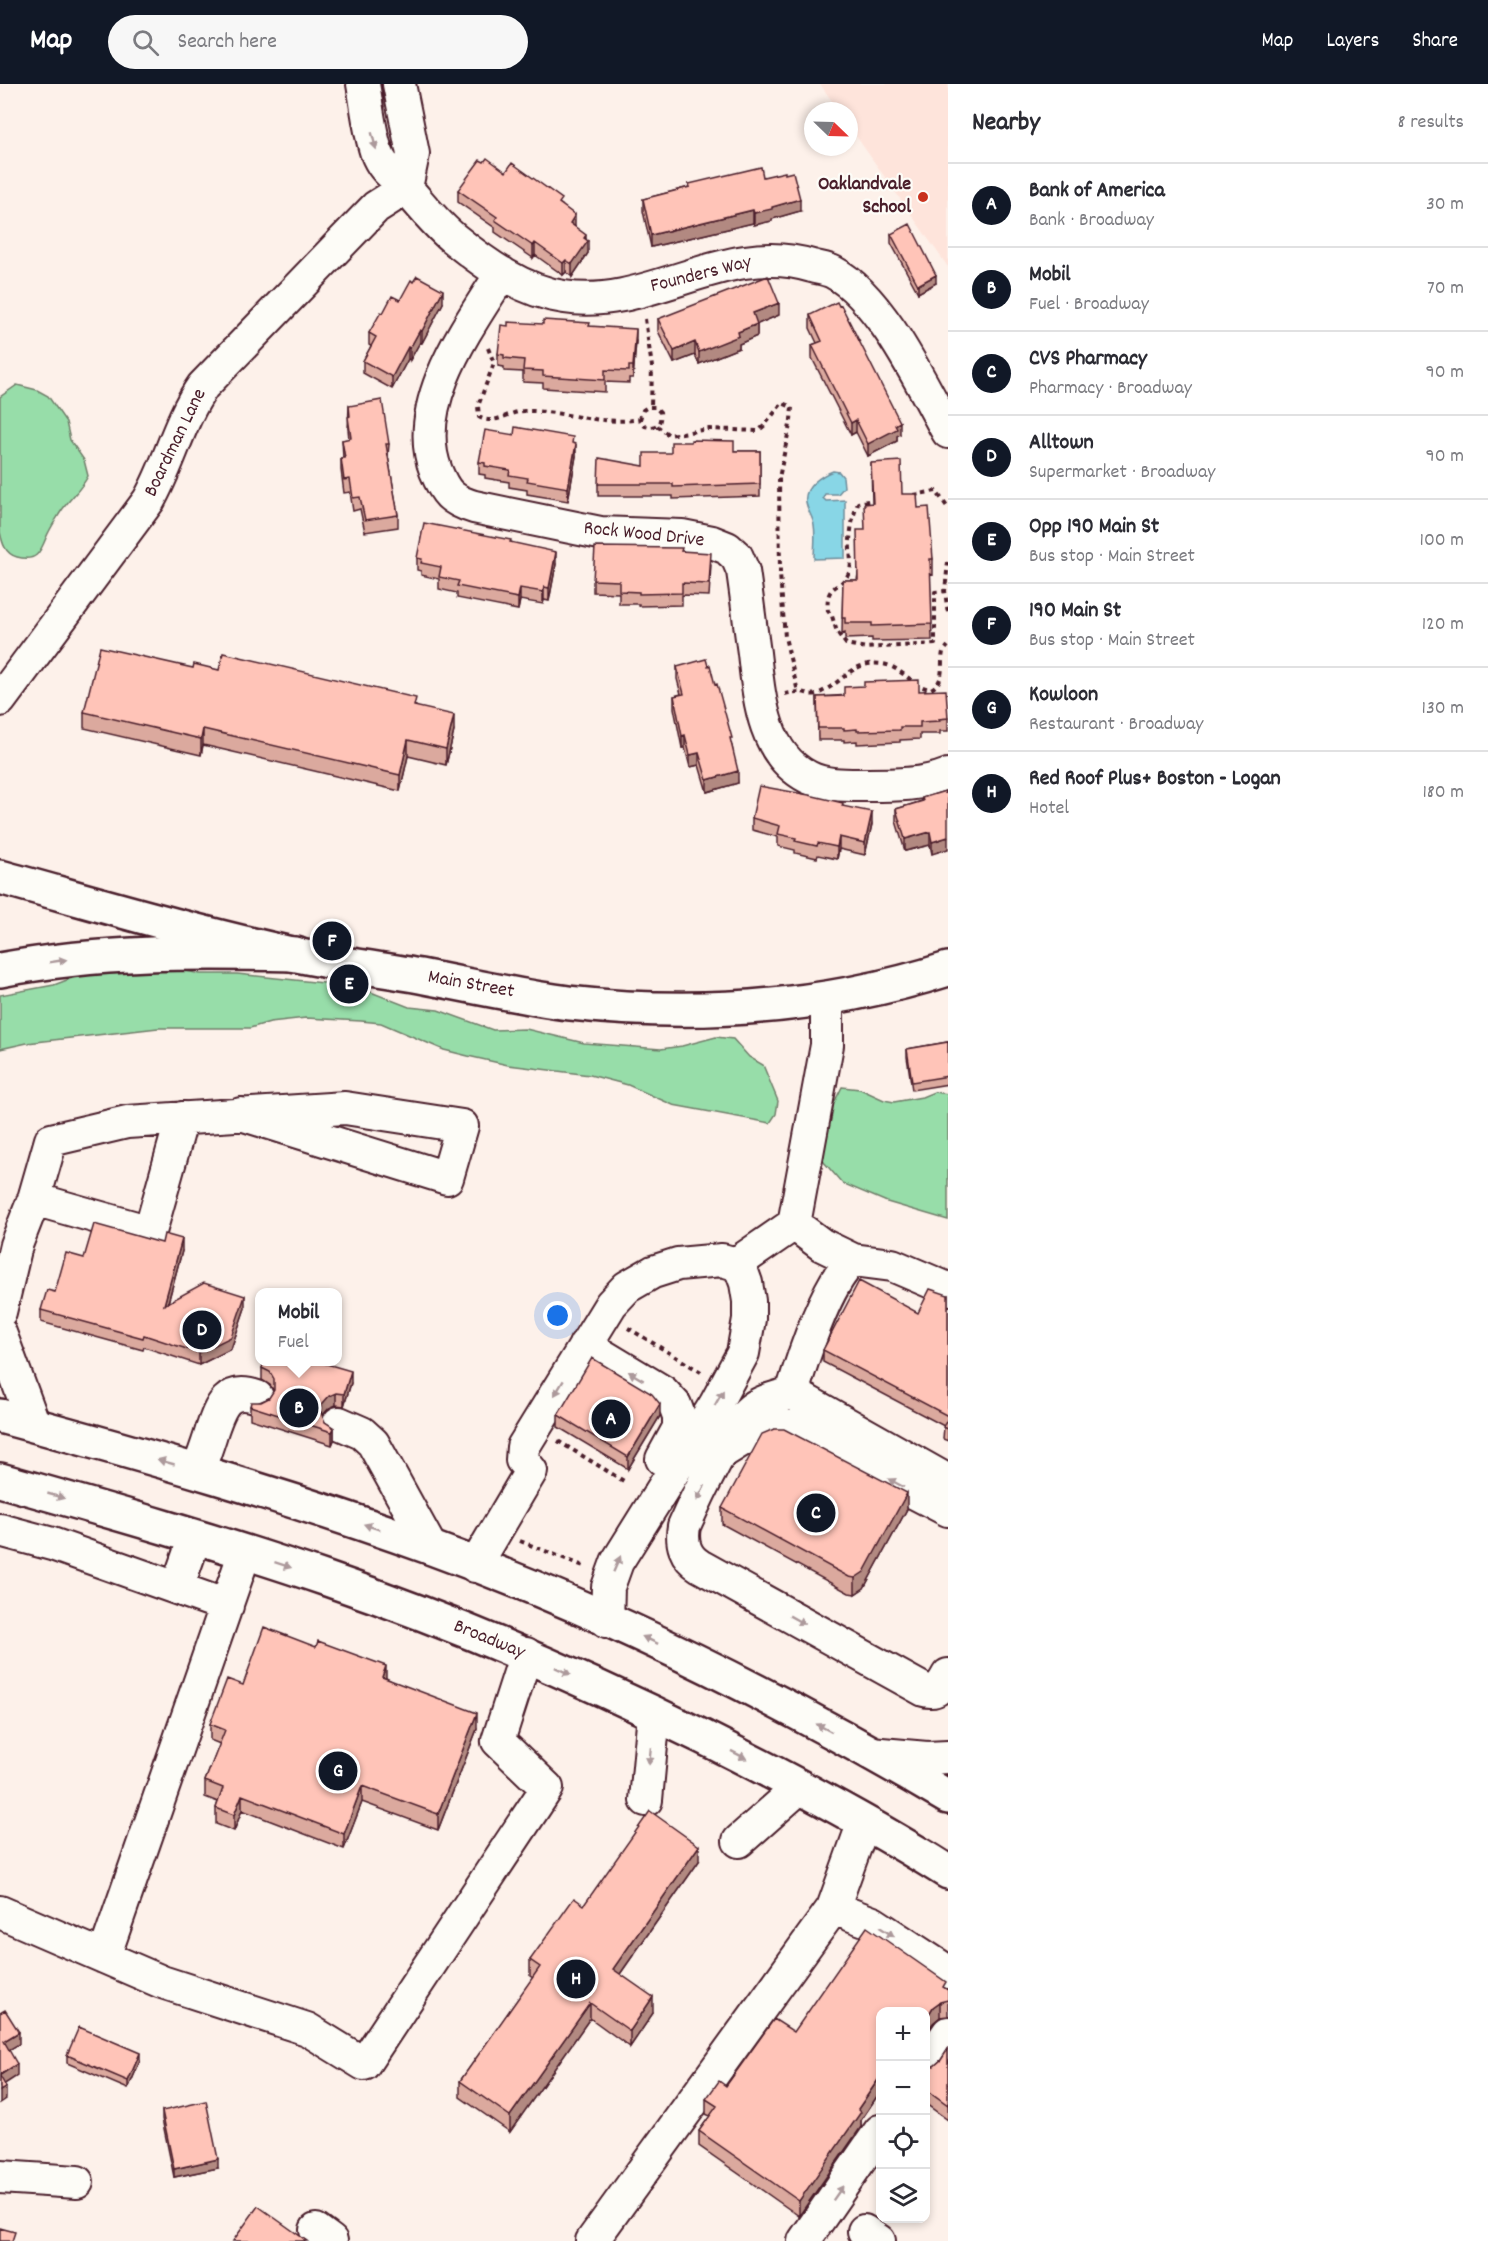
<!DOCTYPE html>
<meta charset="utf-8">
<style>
:root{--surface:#fff;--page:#f7f7f7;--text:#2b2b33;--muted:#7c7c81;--line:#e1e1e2;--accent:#111827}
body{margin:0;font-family:Dekko,sans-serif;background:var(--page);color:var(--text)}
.controls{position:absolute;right:18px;bottom:18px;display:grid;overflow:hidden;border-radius:12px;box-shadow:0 3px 9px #0003}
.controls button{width:54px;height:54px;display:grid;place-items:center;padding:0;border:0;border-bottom:2px solid var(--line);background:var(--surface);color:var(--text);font:30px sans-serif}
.compass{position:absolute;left:804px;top:18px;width:54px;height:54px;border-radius:50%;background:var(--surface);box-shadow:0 3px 9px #0003;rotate:113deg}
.you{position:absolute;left:558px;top:1232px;width:21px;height:21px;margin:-15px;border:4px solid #fff;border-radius:50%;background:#1a73e8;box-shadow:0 0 0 9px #1a73e833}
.badge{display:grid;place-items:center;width:39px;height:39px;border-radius:50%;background:var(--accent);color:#fff;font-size:20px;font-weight:700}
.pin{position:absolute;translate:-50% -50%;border:3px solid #fff;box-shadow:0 2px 6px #0006}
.popup{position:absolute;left:255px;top:1204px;width:87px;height:78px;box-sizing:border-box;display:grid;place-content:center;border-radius:12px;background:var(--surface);filter:drop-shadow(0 2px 4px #0005);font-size:20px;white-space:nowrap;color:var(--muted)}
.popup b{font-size:22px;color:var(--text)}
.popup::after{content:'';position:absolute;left:50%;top:100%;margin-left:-12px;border:12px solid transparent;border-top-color:var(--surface)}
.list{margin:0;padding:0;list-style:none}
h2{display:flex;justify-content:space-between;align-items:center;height:78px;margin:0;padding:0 24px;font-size:26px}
h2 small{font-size:20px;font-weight:400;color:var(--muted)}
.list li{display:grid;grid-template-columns:39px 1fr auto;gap:18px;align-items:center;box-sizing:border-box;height:84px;padding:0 24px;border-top:2px solid var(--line)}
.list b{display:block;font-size:22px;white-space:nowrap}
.list p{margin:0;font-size:20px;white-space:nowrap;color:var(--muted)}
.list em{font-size:20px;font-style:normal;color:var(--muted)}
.icon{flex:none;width:33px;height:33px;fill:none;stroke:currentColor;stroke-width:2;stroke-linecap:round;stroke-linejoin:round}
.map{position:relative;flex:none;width:948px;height:2157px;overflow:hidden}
header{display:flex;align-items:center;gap:36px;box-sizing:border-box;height:84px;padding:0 30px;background:var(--accent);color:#fff}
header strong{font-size:28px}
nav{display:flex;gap:33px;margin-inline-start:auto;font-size:21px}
.search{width:420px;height:54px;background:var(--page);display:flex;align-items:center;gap:15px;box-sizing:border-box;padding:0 21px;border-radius:33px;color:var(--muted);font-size:22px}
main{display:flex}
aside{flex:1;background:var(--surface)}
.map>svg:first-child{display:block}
.built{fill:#fee4db}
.green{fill:#97dda9;stroke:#707e6a;stroke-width:1.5}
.water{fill:#88d6e6;stroke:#6f8d9b;stroke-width:1.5}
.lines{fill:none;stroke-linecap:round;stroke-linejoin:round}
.minor-casing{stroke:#4a1f2b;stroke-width:36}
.major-casing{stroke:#4a1f2b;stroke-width:38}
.highway-casing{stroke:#4a1f2b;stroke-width:38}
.path{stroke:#4a1f2b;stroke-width:4;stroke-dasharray:4.5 4.5;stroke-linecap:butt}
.minor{stroke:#fdfcf7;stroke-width:32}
.major{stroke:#fdfcf7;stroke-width:33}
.highway{stroke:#fdfcf7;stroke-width:33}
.wall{fill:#dba99e;stroke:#4a1f2b;stroke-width:1.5}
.shaded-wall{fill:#b28981;stroke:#4a1f2b;stroke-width:1.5}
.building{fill:#ffc4b8;stroke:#4a1f2b;stroke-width:1.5}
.oneway{fill:#ac999b}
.poi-dot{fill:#c8321e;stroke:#fdfcf7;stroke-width:2}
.labels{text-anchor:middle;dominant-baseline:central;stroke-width:4.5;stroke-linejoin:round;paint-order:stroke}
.poi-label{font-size:20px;font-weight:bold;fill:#4a1f2b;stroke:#fdfcf7;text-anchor:end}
.street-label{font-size:20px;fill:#4a1f2b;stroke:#fdfcf7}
</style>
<header>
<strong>Map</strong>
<div class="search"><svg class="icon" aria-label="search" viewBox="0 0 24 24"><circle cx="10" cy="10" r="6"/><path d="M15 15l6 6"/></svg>Search here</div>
<nav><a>Map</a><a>Layers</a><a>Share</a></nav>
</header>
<main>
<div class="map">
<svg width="948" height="2157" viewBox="0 0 948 2157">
<rect width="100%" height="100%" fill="#fdf1ea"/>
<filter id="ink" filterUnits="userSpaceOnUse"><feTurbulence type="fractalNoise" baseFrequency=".0167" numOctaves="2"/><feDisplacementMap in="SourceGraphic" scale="12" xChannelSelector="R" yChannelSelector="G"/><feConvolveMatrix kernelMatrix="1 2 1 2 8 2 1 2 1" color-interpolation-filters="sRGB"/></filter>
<g filter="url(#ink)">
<path class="built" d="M820 0H948V183L849 42V27H839Z"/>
<path class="green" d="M17 301 37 306 48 312 66 338 70 356 84 376 88 392C81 406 68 416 60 429 55 437 49 446 46 454 40 469 36 478 17 473 5 470 2 458 0 448V313Z
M121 884H173L200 890H237L343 901 363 905 409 923 438 926 493 946 526 945 584 959 661 965 682 962 716 953 733 955 749 973 763 981 778 1017 776 1030 770 1039 673 1021 628 1001 590 991 508 981 468 972 444 966 381 939 361 937 306 934 270 938 250 944H158L27 959 0 965V911L54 901 80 891Z
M842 1003 860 1005 884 1016 894 1018 922 1013 934 1008 948 1010V1136L887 1118 842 1099 817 1070 831 1025Z"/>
<path class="water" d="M833 387 839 388 843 393 844 403 838 410H825L823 414 826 417 845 416V474L814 475C814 464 816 452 814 441 813 433 807 426 806 418 803 403 822 391 833 387Z"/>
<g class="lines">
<defs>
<path id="minor" d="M363 0C367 22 369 45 376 67 384 88 393 90 407 105 422 122 435 139 453 154 485 180 522 207 564 213 649 227 726 155 812 182 819 184 827 185 833 188 881 213 922 301 948 348
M399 0 413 70 406 104
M502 189C468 243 410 321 436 387 445 409 451 416 474 423L600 449 682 452 712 458 727 464 737 473 743 487C747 514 750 541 754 569 759 613 763 670 808 693 825 702 848 701 867 701 893 701 924 701 948 691
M0 616 149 416C170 379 179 336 203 302L376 123 406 104
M34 1115 150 1148 182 1034
M794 1140 827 961V914
M853 1176C827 1197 802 1276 792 1309L948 1397
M736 1180 794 1140 822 1161 853 1176 892 1181 948 1205
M0 1228 16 1161 34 1115 51 1056 127 1038 345 1024 462 1042 447 1094 241 1030
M0 1249 34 1341
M585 1261 663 1308 675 1321 679 1332V1344L662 1375
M792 1309C779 1313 764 1316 753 1324 731 1339 696 1415 684 1442 681 1459 685 1473 700 1482L924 1606C937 1610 942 1602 948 1591
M339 1339 362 1349 373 1359 431 1464
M724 1367C744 1355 764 1338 789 1343L948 1426
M198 1387C203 1373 208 1360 212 1346 220 1323 227 1302 257 1313
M0 1446 52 1460 227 1522
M475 1482 531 1387 522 1376 523 1363 611 1220 627 1203 653 1188 678 1180 722 1176 736 1180 742 1188 746 1199 749 1217V1235L743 1269 715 1321 617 1478 608 1503 607 1537
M177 1504 195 1453
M870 1669 927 1674 948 1673
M646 1716 654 1629
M739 1757 800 1703
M833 1824 873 1839 948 1888
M0 1828 162 1898 307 1945 364 1980 547 1704 498 1657 526 1570
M104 1873 245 1468
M926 1981 948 1949
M0 2093 77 2098
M316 2146 331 2157
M864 2147 879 2157
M592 2157 833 1824 864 1738
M804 2157 880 2047"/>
<path id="major" d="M0 793C98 820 196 849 296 871 339 880 382 885 425 893 473 902 521 913 569 919 696 933 826 924 948 885"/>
<path id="highway" d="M0 886C100 867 194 868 296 870
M0 1332C145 1371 288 1412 429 1463 609 1528 783 1616 948 1713
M0 1396C110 1427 219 1458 327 1495 456 1539 581 1593 703 1653 787 1695 869 1738 948 1788"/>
</defs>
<use href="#minor" class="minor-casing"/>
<use href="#major" class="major-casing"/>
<use href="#highway" class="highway-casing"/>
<path class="path" d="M645 235 652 283 651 323
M488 264 494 279 478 322 479 333C494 342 508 328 524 327 563 326 600 342 640 335L645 342C656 345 662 340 660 328L655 323H648L643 326 640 335
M657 342 669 351 709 345 758 347 764 342 782 319 792 323 791 336 779 394 780 490 785 553 798 608
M914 411 936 407 948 424
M877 415 858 419C853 431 851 443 850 456 849 466 853 481 849 489 839 508 825 498 828 527L832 532 837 548 846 560 866 564 935 560V508L945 507
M948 478 945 507 948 530
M785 610C790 609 795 608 799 608 806 608 811 612 817 610 843 600 851 576 882 580 901 582 912 603 931 605 946 597 940 581 943 568L948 562
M628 1244 701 1288
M558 1357 627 1399
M520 1457 586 1483"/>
<use href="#minor" class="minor"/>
<use href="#major" class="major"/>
<use href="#highway" class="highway"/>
</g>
<path class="wall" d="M506 88 562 121 575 143 586 155 588 169 572 193 566 188 563 191 535 171 533 174 495 148V144L458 118V106Z
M689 100 800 127 772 135V137L754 141 753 139 651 163 643 127V115L689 103Z
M891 150 936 199 918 209 891 159Z
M400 216 443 219 422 259 420 258 410 276 408 275 392 305 363 289V277L371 262 369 261V249L383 229Z
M779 231 757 240V252L739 260V264L699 280 695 271 674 279 658 247V235Z
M810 231 900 350 897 352V357L868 372 856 348 851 351 812 274V261L817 259 810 244Z
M508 242H589L636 257 633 294H629V299L605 298V308L543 304V299L523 298V288L504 287V283L498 282V270Z
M349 322 389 360 388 372 398 431V443L365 448 360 425 353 427 350 408 344 409 341 386V374H343L342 356 349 355 348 345Z
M573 360 576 372 568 417 527 410V406L509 403V398L485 394V391L479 390V378Z
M734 367H760V412L673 415V412H598V400L644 382Z
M871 379 902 410 918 424 933 475V491L930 490 932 556 872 557V554L845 555V549L842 550 843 496H857L865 446 872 419Z
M511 458 556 480 549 517 544 516 543 520 520 516 518 526 457 514V509L439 505V495L421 491V487L417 486V474Z
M682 467 711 481 709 512 682 511V521L639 522V520H619V509L593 508V496Z
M677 583 732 662 738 699 707 708 699 681 690 683 685 664H682L674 624V612L681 610 677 595Z
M193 584 219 586 416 622 454 647 446 681 408 672 400 707 203 661 201 671 84 644V628Z
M919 607 948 634V647H940V650H920V655L900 656V658L857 660V657L844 658V656H818L817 613Z
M945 707 932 770 930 761 905 767 896 737V725L922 717V714Z
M843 722 872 740 865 771 839 765 837 775 818 771 817 774 795 769V766L778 762V753L752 746V734Z
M948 958V1000L912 1006 907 973V965Z
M182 1167 168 1219 245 1224 231 1265 199 1281 144 1263 143 1266 41 1238V1226L84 1174Z
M948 1211V1357L943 1355 944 1342 823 1278V1266L918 1229Z
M262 1284 351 1299 344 1322 336 1321 329 1324 322 1332 325 1338 334 1344V1356L332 1361 250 1335V1322L269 1314 274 1307 270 1301 262 1296Z
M558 1331 660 1332 628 1385 558 1343Z
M722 1424 907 1425 864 1504 855 1510 849 1509 722 1440Z
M386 1594 477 1645 438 1746 362 1718 344 1765 242 1726 234 1747 216 1740V1724L218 1718 205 1713V1697L220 1660 210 1656V1640L243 1601Z
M699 1777 620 1890 653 1929 630 1963 590 1934 510 2048 460 2013V1997L533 1894 530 1892V1876L584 1821Z
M946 1905 948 1906V1932L940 1933 933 1939 880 1928V2008L861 2036V2043L799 2132 699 2062V2047L710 2032 706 2030V2015L726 2002 794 1948Z
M948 1965V2036L926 2020V1983L934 1982 941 1976Z
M67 1971 140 1977 128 2005 67 1979Z
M162 2027 218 2084 174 2093 162 2035Z"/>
<path class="shaded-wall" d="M800 115V127L772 135V137L754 141V129L772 123Z
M753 126V139L651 163V151Z
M575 131V143L570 139Z
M586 151V159L588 157V169L572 193V180Z
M535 159V171L533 174V162Z
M566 176V188L563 191V179Z
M936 191V199L918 209V201Z
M443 206V219L422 259V247Z
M779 219V231L753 242V229Z
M757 240V252L739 260V264L699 280V268L738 248Z
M636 245V257L633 294V282Z
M420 246V258L410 276V264Z
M695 258V271L674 279V267Z
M408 263V275L392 305V293Z
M856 336V348L851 351V339Z
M900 338V350L897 352V357L868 372V360L895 341Z
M576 360V372L568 417V404Z
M556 468V480L549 517V504Z
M544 503V516L543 520V508Z
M520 504V516L518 526V514Z
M454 631V647L446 681V665Z
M203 645V661L201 671V655Z
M685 651V664H682V652Z
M408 656V672L400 707V691Z
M699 669V681L690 683V671Z
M738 687V699L707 708V696Z
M872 728V740L865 771V759Z
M930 748V761L905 767V755Z
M839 753V765L837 775V763Z
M948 753V765L932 770V758Z
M182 1155V1167L164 1233V1221Z
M245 1212V1224L231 1265 199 1281V1269Z
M351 1287V1299L344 1322V1310Z
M336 1309V1321L329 1324 322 1332 321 1329 322 1320 329 1312Z
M660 1320V1332L628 1385V1373Z
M334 1344V1356L332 1361V1348Z
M907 1409V1425L864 1504 855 1510V1494Z
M386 1582V1598L382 1593Z
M477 1629V1645L438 1746V1730Z
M362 1702V1718L344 1765V1750Z
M242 1711V1726L234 1747V1731Z
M699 1762V1777L613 1900V1885Z
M653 1913V1929L630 1963V1947Z
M940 1918V1933L933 1939 926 1950V1935L933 1923Z
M590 1919V1934L510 2048V2032Z
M19 1948V1960L4 1969V1957Z
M140 1969V1977L128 2005V1997Z
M17 1980V1992L0 2003V1991Z
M880 1993V2008L861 2036V2043L799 2132V2117L858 2025Z
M6 2003V2015L0 2019V2007Z
M218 2075V2084L174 2093V2085Z"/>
<path class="building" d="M487 74 506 88 512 79 562 115 559 119 575 131 570 139 586 151 584 154 588 157 572 180 566 176 563 179 535 159 533 162 495 136 497 133 458 106 480 76 484 78Z
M761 83 763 93 785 88V90L793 88 800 115 772 123V125L754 129 753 126 651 151 643 115 690 103 689 100Z
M910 140 936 191 918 201 891 150Z
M417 192 443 206 422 247 420 246 410 264 408 263 392 293 363 277 376 253 369 249 381 228 383 229 392 212 400 216 411 196 413 198Z
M768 192 779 219 753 229 757 240 738 248 739 252 699 268 695 258 674 267 658 235Z
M837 218 839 222 841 221 900 338 895 341 897 345 868 360 856 336 851 339 812 261 822 257 810 231Z
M543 236 590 239 589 242 636 245 633 282H629V287L605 286V296L543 292V287L523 286 524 276 504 274V271L498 270 501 241 508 242V238L543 240Z
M382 316 389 360H386L398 431 365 436 360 413 353 414 350 395 344 396 341 374H345L342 356 351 354 348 333 350 332 349 322Z
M515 343 573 353 572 359 576 360 568 404 527 397 528 394 509 391 510 386 485 382V379L479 378 485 346 514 351Z
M691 356 734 357V367H760V400L673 403V400H598L599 374 644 382V369H671V358H691Z
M901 377 902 410H917L918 424 929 423 933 475H930L932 540 872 542V539H845V534H842L843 496H858L857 446H865L864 420 873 419 871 379Z
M424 439 511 456 510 458 556 468 549 504 544 503 543 508 520 504 518 514 457 502 459 497 439 493 441 483 421 479 422 475 417 474Z
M595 463 682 464 681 467 711 469 709 500 682 499V509L639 510V508L619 507V497L593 496Z
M100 563 193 584 194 580 219 586 223 569 416 614 414 622 454 631 446 665 408 656 400 691 203 645 201 655 84 628Z
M706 575 708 582 710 581 715 601 717 600 732 654H730L738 687 707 696 699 669 690 671 685 651 682 652 674 612 684 610 677 583Z
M919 596V607L946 606 948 634 939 635 940 637 920 638V643H900V646L857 647V645L844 646V644H818L817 613 844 612V603L864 602V598Z
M759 702 809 711 843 719 842 722 872 728 865 759 839 753 837 763 818 759 817 762 795 757 796 754 778 750 780 742 752 734Z
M945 707V709L948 708V753L932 758 930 748 905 755 896 725 923 717 922 714Z
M948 958V992L912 998 907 965Z
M94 1140 162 1159 164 1150 182 1155 164 1221 204 1199 245 1212 231 1253 199 1269 144 1251 143 1254 41 1226 47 1206 55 1208 66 1169 84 1174Z
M859 1197 918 1229 930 1205 948 1211V1332L823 1266Z
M592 1274 652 1310 660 1320 628 1373 558 1331Z
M264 1278H320L351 1287 344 1310 336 1309 329 1312 322 1320 321 1329 325 1338 334 1344 332 1348 250 1322 251 1318H261L269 1314 274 1306V1295L270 1288 262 1284Z
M948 1334V1345L943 1343Z
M774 1345H784L907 1409 864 1488 855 1494 849 1493 722 1424 762 1350Z
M264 1543 316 1563 318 1557 386 1582 382 1593 477 1629 438 1730 362 1702 344 1750 242 1711 234 1731 216 1724 223 1704 205 1697 225 1646 210 1640 227 1595 243 1601Z
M650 1727 699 1762 613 1885 653 1913 630 1947 590 1919 510 2032 460 1997 540 1883 530 1876 574 1814 584 1821Z
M867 1843 946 1898 943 1903 948 1906V1916L940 1918 933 1923 926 1935V1928H880V1993L858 2025 861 2028 799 2117 699 2047 717 2022 706 2015 719 1997 726 2002 774 1935 794 1948Z
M5 1926 19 1948 4 1957 17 1980 0 1991V1929Z
M79 1943 140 1969 128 1997 67 1971Z
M948 1965V2021L926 2005V1983L934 1982 941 1976Z
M0 1992 6 2003 0 2007Z
M206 2017 218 2075 174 2085 162 2027Z
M258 2122 307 2157H233Z
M0 2144 15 2148 12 2157H0Z"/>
<defs><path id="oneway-solid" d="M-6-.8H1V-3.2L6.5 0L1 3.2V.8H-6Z" transform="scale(1.5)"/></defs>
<g class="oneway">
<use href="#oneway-solid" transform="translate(374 57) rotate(75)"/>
<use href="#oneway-solid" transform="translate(58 877) rotate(-9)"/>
<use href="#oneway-solid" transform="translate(636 1292) rotate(-149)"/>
<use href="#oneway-solid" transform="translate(559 1304) rotate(121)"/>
<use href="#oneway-solid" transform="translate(719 1314) rotate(-60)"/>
<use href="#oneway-solid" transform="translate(166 1378) rotate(-164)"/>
<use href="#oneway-solid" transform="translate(896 1399) rotate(-152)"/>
<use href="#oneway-solid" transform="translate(701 1409) rotate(117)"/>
<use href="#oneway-solid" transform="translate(56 1412) rotate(16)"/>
<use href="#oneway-solid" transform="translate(372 1443) rotate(-161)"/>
<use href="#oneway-solid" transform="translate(617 1480) rotate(-66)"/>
<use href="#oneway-solid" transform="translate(283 1481) rotate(18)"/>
<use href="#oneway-solid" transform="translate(797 1536) rotate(29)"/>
<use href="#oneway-solid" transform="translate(650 1556) rotate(-155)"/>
<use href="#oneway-solid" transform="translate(563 1587) rotate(25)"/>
<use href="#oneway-solid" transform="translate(824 1644) rotate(-152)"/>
<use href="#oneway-solid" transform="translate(739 1671) rotate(27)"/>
<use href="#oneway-solid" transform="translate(650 1672) rotate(96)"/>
<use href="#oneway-solid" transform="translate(887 1848) rotate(33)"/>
<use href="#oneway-solid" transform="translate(838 2109) rotate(-55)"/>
</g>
</g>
<circle class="poi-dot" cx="923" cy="113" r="6"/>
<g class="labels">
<g class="poi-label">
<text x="911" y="101">Oaklandvale<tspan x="911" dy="23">School</tspan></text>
</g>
<g class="street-label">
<text transform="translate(701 191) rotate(-14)">Founders Way</text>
<text transform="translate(176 359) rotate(-64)">Boardman Lane</text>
<text transform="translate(644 451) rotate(6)">Rock Wood Drive</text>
<text transform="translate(471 901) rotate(10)">Main Street</text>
<text transform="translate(489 1556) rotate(22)">Broadway</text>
</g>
</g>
</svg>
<div class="controls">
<button>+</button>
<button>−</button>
<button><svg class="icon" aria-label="locate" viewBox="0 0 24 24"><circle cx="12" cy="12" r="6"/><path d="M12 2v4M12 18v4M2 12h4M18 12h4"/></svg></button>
<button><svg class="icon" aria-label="layers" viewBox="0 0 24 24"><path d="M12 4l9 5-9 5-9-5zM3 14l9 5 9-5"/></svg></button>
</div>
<svg class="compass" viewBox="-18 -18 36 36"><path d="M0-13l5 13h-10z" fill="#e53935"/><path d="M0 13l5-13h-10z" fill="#7c7c81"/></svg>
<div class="you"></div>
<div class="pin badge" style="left:611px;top:1335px">A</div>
<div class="pin badge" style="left:299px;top:1324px">B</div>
<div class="popup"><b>Mobil</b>Fuel</div>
<div class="pin badge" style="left:816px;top:1429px">C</div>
<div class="pin badge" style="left:202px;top:1246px">D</div>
<div class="pin badge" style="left:349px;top:900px">E</div>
<div class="pin badge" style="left:332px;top:857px">F</div>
<div class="pin badge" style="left:338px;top:1687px">G</div>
<div class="pin badge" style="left:576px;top:1895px">H</div>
</div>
<aside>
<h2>Nearby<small>8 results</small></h2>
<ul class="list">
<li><span class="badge">A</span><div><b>Bank of America</b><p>Bank · Broadway</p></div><em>30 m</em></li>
<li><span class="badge">B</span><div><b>Mobil</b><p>Fuel · Broadway</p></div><em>70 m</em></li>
<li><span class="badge">C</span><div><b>CVS Pharmacy</b><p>Pharmacy · Broadway</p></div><em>90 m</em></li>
<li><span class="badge">D</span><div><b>Alltown</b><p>Supermarket · Broadway</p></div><em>90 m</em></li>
<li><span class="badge">E</span><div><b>Opp 190 Main St</b><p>Bus stop · Main Street</p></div><em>100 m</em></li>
<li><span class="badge">F</span><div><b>190 Main St</b><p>Bus stop · Main Street</p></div><em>120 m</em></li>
<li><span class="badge">G</span><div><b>Kowloon</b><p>Restaurant · Broadway</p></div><em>130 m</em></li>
<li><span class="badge">H</span><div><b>Red Roof Plus+ Boston - Logan</b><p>Hotel</p></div><em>180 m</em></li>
</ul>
</aside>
</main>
